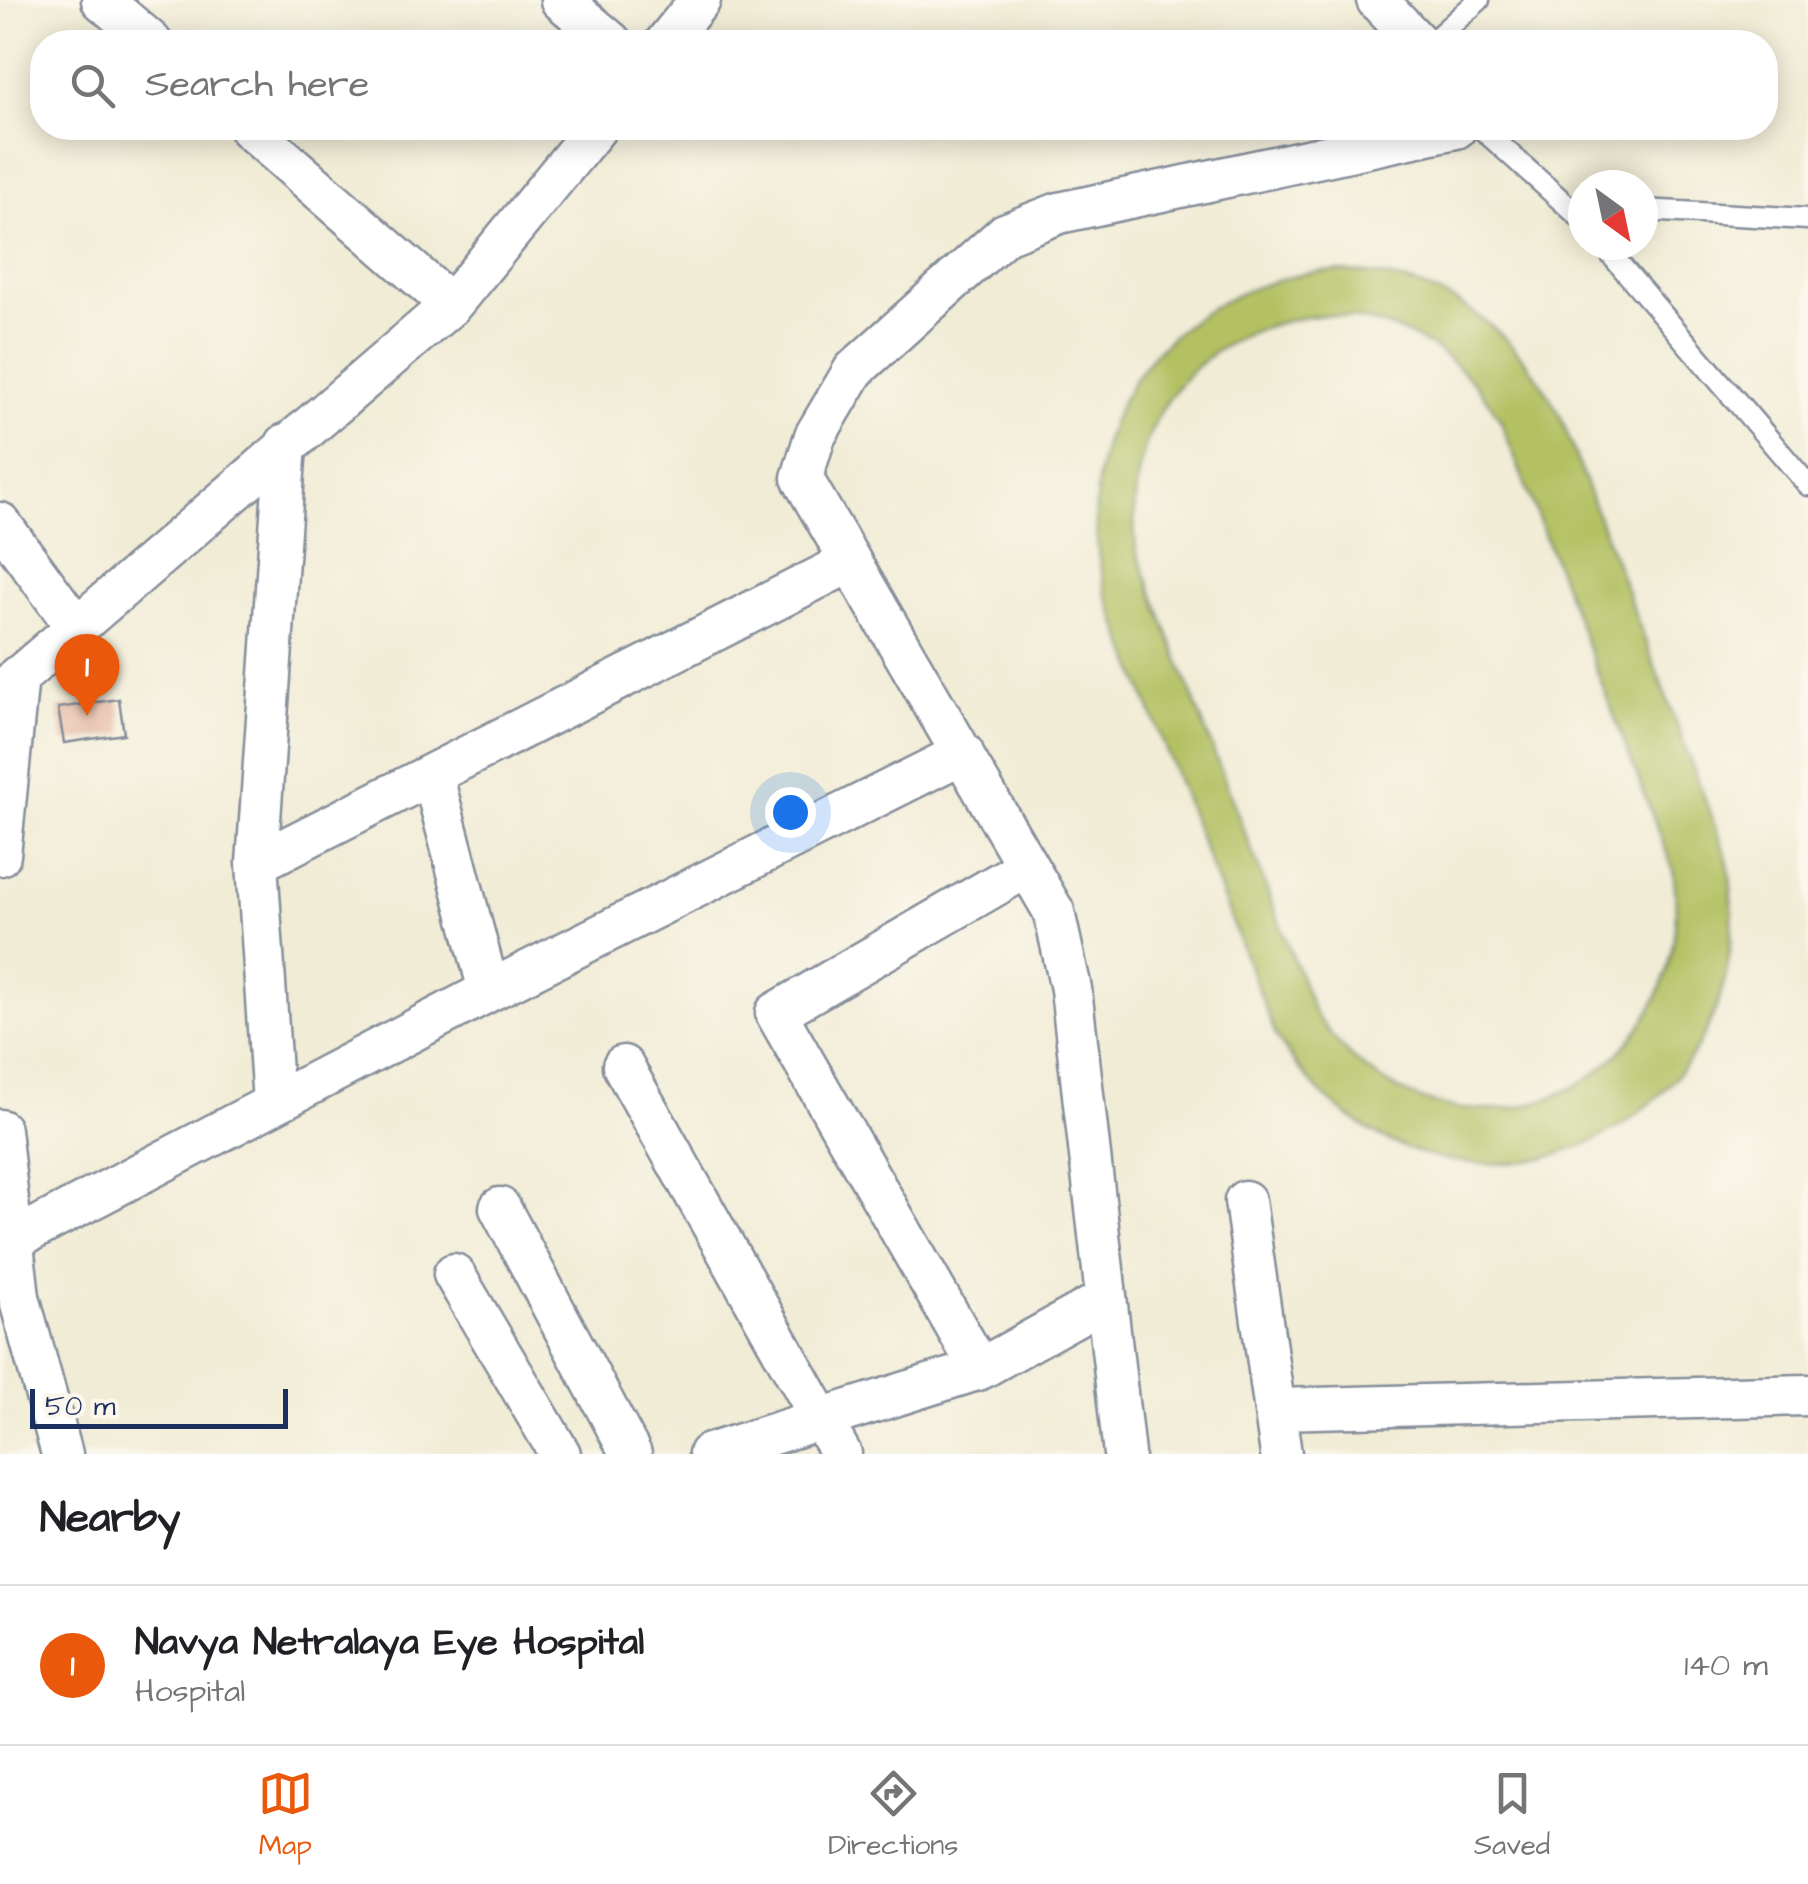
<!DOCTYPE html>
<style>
:root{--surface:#fff;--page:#f2f2f2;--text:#202124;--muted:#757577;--line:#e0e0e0;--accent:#ea580c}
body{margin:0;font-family:"Architects Daughter",sans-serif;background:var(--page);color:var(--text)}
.compass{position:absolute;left:1568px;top:170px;width:90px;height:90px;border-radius:50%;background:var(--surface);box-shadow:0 5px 25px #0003;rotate:147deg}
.scale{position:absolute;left:30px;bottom:25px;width:258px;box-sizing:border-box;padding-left:10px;border:5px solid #1b2f5e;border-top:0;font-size:28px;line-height:35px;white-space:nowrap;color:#1b2f5e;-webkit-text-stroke:8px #fbf7ec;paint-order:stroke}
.you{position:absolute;left:790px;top:812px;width:35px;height:35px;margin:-25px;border:8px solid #fff;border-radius:50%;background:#1a73e8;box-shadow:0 0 0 15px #1a73e833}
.badge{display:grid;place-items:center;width:65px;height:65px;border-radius:50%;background:var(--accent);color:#fff;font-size:32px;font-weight:700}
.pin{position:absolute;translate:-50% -82px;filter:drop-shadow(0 2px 5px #0008)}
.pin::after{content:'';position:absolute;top:52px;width:35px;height:30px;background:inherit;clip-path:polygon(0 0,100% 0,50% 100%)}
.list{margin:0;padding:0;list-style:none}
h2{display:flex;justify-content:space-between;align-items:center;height:130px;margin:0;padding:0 40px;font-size:42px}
h2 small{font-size:32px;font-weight:400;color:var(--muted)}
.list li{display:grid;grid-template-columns:65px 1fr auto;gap:30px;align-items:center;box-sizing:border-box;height:160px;padding:0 40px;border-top:2px solid var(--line)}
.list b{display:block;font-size:38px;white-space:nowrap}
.list p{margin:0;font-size:32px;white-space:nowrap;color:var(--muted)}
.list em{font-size:32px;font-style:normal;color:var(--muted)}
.icon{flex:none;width:55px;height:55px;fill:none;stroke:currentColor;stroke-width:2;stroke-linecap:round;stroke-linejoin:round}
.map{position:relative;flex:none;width:1808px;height:1454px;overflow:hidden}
.search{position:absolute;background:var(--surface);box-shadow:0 5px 25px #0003;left:30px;right:30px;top:30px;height:110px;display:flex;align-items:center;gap:25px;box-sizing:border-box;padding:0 35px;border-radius:40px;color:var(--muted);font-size:38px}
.sheet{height:290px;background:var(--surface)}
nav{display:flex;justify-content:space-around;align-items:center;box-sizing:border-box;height:140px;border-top:2px solid var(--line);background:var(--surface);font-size:28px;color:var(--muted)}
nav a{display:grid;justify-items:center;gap:5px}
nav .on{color:var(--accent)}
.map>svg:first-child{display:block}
.grass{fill:#b4c163;stroke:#687860;stroke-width:2.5;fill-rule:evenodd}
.building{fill:#dfa890}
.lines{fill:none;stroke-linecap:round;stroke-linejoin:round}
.service-casing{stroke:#868e9a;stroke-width:25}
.minor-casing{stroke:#868e9a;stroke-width:45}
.service{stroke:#fff;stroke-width:20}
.minor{stroke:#fff;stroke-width:40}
</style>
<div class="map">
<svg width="1808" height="1454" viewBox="0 0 1808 1454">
<rect width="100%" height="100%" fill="#fbf7ec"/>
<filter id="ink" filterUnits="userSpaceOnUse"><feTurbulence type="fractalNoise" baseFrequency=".01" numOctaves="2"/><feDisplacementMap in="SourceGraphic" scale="20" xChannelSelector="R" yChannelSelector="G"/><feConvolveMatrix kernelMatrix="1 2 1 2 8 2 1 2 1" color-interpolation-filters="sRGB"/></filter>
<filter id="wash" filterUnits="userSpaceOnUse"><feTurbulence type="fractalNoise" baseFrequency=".0048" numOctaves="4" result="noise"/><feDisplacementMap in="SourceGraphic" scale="40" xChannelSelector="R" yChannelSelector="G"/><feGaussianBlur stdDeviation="2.25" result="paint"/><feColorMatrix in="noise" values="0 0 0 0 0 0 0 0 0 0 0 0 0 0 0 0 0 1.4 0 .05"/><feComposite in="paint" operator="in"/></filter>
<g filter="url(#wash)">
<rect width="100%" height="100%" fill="#f1ecd5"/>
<path class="grass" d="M1321 271C1433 271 1508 316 1560 415L1727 858C1780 1144 1430 1283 1276 1036L1106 594C1064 428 1153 296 1321 271ZM1326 315C1403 320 1460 353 1500 419L1673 869C1705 1095 1442 1202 1314 1012L1136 550C1122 420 1195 326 1326 315Z"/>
<g id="blocks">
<path class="building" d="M119 699 124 734 64 743 58 708Z"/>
</g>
</g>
<g filter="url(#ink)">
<use href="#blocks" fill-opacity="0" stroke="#868e9a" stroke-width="2.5"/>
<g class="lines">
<defs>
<path id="service" d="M1432 42 1479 0
M1481 128 1583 220
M1643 210 1808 219
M1603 245 1808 485"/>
<path id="minor" d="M102 0 151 42
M561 0 611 42
M1377 0 1417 42
M666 42 700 0
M249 128 451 305
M0 523 77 628
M0 693 451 305 596 128
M433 777 489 991
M0 855 18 676
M257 863 286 444
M623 1066 841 1454
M273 1103 257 863 848 563
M0 1130 19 1297 62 1454
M1245 1201 1281 1454
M500 1208 631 1454
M9 1242 489 991 963 753
M454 1274 560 1454
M980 1369 1106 1299
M1276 1409 1808 1395
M709 1454 980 1369 776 1013 1027 867
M1124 1454 1071 989 1054 912 802 478 815 436 854 370 1005 234 1059 213 1456 128"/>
</defs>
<use href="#service" class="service-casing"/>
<use href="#minor" class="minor-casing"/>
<use href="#service" class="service"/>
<use href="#minor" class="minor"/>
</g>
</g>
</svg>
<svg class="compass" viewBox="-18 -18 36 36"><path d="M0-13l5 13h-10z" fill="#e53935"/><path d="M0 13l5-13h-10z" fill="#757577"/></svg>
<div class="scale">50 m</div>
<div class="you"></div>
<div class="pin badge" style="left:87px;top:716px">1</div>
<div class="search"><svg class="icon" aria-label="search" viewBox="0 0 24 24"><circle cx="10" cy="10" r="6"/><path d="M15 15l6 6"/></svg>Search here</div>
</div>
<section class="sheet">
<h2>Nearby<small></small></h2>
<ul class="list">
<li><span class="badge">1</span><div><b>Navya Netralaya Eye Hospital</b><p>Hospital</p></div><em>140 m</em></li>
</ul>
</section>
<nav>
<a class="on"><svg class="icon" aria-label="map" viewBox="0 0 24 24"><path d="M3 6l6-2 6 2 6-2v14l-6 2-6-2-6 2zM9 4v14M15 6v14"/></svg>Map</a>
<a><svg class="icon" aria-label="directions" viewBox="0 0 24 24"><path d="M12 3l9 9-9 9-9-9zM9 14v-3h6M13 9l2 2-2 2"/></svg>Directions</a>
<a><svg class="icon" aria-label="saved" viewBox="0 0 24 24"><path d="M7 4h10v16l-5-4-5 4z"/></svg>Saved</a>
</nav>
